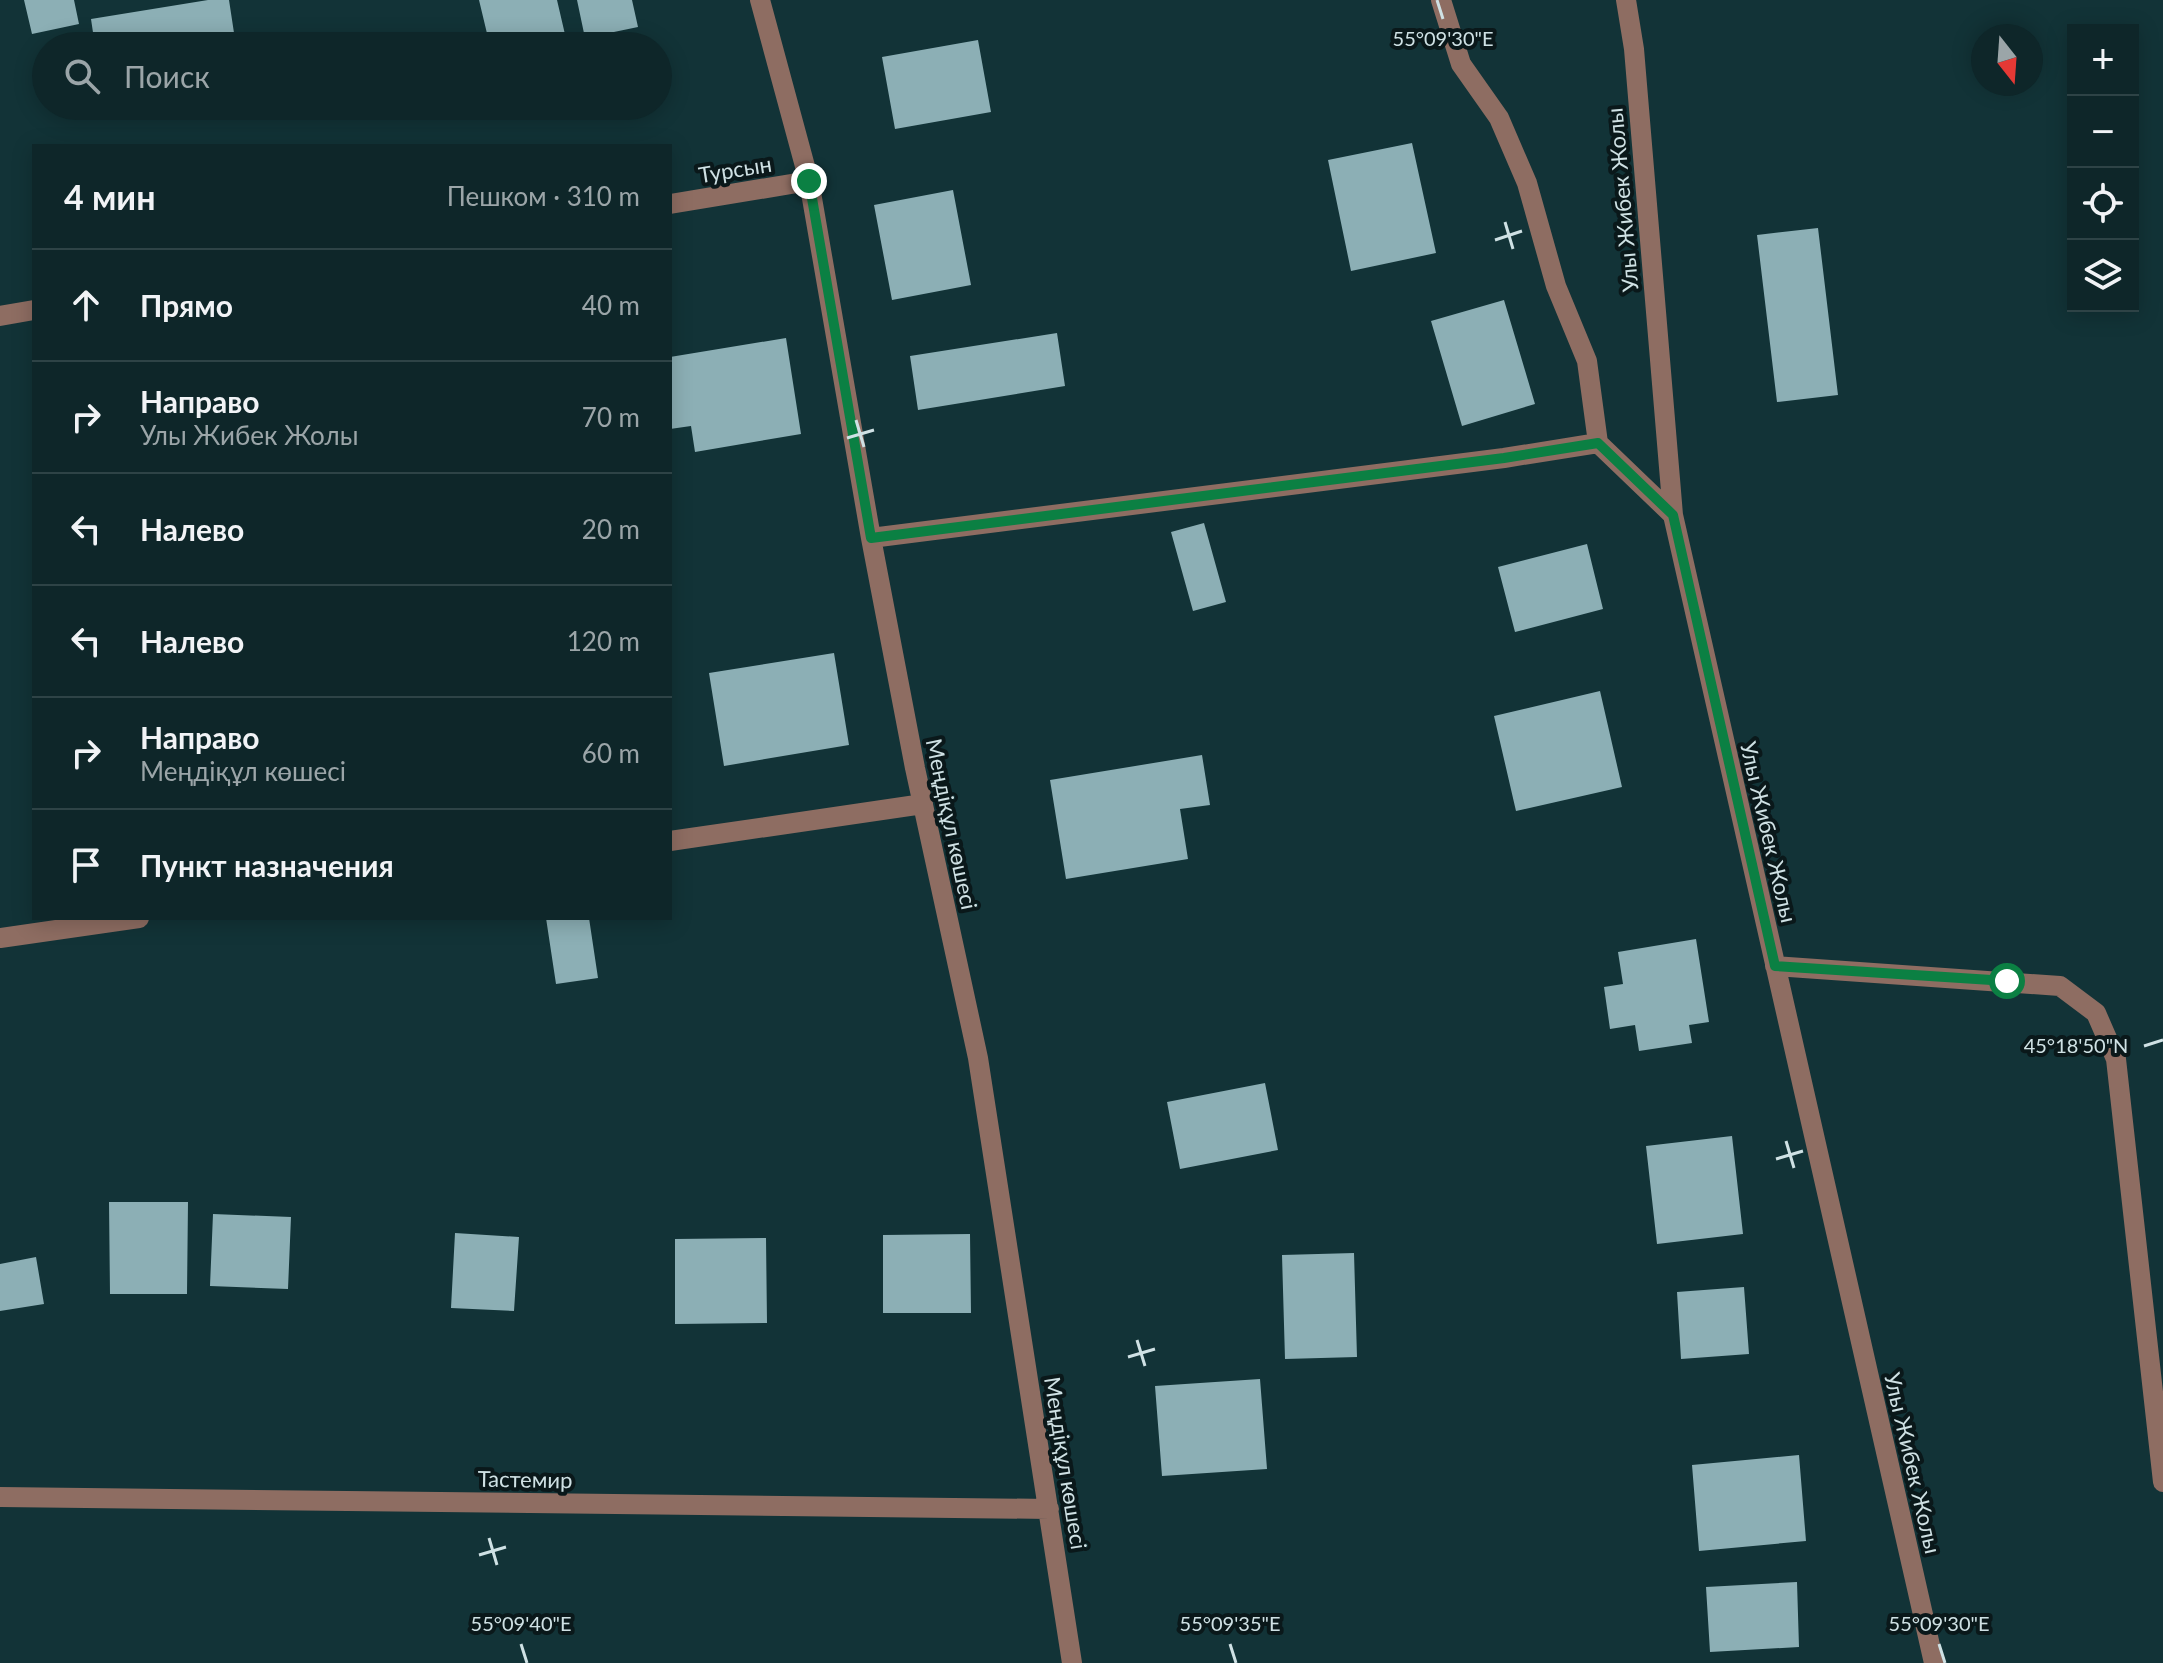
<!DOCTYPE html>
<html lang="ru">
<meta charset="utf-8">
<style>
:root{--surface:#0e2629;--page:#1c3235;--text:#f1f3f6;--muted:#9ba5a8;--line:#2e4346}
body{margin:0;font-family:Lato,sans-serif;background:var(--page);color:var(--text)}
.controls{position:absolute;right:24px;top:24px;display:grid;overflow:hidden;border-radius:0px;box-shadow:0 4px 20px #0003}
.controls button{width:72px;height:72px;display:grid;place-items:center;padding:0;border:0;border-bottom:2px solid var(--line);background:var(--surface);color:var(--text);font:40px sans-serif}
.compass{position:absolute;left:1971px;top:24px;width:72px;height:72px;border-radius:50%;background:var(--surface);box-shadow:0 4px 20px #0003;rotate:163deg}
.stop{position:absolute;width:24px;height:24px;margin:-18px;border:6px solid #0b8043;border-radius:50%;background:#fff}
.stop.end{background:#0b8043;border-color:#fff;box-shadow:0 2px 8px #0008}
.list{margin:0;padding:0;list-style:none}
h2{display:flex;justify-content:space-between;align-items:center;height:104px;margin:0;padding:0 32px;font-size:34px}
h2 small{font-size:26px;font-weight:400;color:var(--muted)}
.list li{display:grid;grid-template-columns:52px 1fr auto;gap:24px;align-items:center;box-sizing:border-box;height:112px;padding:0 32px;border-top:2px solid var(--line)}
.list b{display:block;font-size:30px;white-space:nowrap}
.list p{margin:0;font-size:26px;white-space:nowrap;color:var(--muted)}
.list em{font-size:26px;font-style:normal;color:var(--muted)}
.icon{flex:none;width:44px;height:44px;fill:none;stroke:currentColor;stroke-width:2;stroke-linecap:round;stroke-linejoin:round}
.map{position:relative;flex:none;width:2163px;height:1663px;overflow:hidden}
.search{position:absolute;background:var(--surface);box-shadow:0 4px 20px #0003;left:32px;top:32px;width:640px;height:88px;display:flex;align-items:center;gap:20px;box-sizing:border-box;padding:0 28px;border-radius:44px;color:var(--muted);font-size:30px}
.panel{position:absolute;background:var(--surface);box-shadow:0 4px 20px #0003;left:32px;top:144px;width:640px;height:776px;border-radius:0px}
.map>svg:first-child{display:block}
.building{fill:#8cafb5}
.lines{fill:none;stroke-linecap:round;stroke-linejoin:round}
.minor{stroke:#8e6d62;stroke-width:20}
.route{stroke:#0b8043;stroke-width:10}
.ticks{fill:none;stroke:#cfe1e4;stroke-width:3}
.labels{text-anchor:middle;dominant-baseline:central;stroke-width:8;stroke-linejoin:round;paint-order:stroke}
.street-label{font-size:22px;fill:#cfe1e4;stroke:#0a181a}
.ticks-label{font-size:20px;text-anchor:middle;fill:#cfe1e4;stroke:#0a181a;stroke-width:8;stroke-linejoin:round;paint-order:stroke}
</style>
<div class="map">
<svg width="2163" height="1663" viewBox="0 0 2163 1663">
<rect width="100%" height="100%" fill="#123337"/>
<path class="building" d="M24 0H74L79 24 32 34Z
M208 0H229L236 46H95L91 19Z
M479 0H557L567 43 553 46H490Z
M577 0H632L638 27 585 38Z
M978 40 991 112 895 129 882 57Z
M1412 143 1436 253 1351 271 1328 160Z
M953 190 971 285 892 300 874 205Z
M1818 228 1838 395 1777 402 1757 235Z
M1504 300 1535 404 1462 426 1431 321Z
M1057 333 1065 386 918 410 910 356Z
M786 338 801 434 695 452 691 426 670 429V357Z
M1204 523 1226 602 1193 611 1171 532Z
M1587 544 1603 609 1515 632 1498 567Z
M834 653 849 745 724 766 709 673Z
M1600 691 1622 787 1516 811 1494 716Z
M1202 755 1210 805 1180 809 1188 859 1066 879 1050 780Z
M546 918H589L598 978 556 984Z
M1696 939 1709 1022 1689 1025 1692 1043 1639 1051 1635 1025 1610 1029 1604 987 1623 984 1618 952Z
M1265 1083 1278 1150 1180 1169 1167 1102Z
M1732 1136 1743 1234 1657 1244 1646 1146Z
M109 1202H188L187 1294H110Z
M213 1214 291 1217 288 1289 210 1286Z
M455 1233 519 1237 514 1311 451 1308Z
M970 1234 971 1313H883V1235Z
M766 1238 767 1323 675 1324V1239Z
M1354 1253 1357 1357 1285 1359 1282 1255Z
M36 1257 44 1304 0 1311V1264Z
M1744 1287 1749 1354 1681 1359 1677 1292Z
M1260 1379 1267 1469 1162 1476 1155 1386Z
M1799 1455 1806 1541 1699 1551 1692 1465Z
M1797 1582 1799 1647 1710 1652 1706 1587Z"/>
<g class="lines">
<path class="minor" d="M760 0 809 181 871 538 915 768 978 1058 1072 1663
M1441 0 1461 64 1499 118 1527 183 1556 286 1587 361 1598 443 1673 515
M1626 0 1634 49 1673 515 1934 1663
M670 204 809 181
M0 316 34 310
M871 538 1504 458 1598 443
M670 841 923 804
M0 938 139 918
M1775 966 2060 986 2096 1013 2116 1059 2163 1482
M0 1497 1049 1509"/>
</g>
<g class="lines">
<path class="route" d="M809 181 871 538 1504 458 1598 443 1673 515 1775 966 2007 981"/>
</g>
<path class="ticks" d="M1437 0 1443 19M1505 222 1513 249M1495 240 1522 231M856 420 864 447M847 438 874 430M2144 1046 2163 1040M1786 1141 1794 1168M1776 1159 1803 1151M1137 1340 1145 1366M1128 1357 1155 1349M489 1538 497 1565M479 1555 506 1547M521 1644 527 1663M1230 1644 1236 1663M1939 1644 1945 1663"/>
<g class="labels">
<g class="street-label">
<text transform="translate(735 169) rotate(-9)">Турсын</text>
<text transform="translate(1622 200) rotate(-95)">Улы Жибек Жолы</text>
<text transform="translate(952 824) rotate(78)">Меңдіқұл көшесі</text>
<text transform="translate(1769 832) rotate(77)">Улы Жибек Жолы</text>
<text transform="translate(1066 1463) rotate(81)">Меңдіқұл көшесі</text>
<text transform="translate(1913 1463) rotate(77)">Улы Жибек Жолы</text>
<text transform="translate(525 1479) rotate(1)">Тастемир</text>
</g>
</g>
<g class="ticks-label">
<text x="1443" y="46">55°09'30"E</text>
<text x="2076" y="1053">45°18'50"N</text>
<text x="521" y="1631">55°09'40"E</text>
<text x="1230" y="1631">55°09'35"E</text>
<text x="1939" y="1631">55°09'30"E</text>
</g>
</svg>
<div class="controls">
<button>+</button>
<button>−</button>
<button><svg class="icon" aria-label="locate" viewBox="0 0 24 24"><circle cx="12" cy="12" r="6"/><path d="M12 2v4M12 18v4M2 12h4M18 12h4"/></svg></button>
<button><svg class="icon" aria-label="layers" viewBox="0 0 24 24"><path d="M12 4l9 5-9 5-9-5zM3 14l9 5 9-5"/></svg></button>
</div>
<svg class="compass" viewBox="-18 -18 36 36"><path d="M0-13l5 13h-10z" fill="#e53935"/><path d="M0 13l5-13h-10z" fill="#9ba5a8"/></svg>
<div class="stop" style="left:2007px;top:981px"></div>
<div class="stop end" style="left:809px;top:181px"></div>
<div class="search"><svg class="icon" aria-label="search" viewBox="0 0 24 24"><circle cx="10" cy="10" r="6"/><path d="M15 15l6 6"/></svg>Поиск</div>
<section class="panel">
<h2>4 мин<small>Пешком · 310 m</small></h2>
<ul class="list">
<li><svg class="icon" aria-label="ahead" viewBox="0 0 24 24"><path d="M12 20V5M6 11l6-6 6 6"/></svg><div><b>Прямо</b></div><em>40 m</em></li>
<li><svg class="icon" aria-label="right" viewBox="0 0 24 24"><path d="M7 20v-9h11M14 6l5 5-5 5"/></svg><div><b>Направо</b><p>Улы Жибек Жолы</p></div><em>70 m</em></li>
<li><svg class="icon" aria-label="left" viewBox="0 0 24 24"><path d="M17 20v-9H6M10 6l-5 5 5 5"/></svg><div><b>Налево</b></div><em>20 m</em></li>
<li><svg class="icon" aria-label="left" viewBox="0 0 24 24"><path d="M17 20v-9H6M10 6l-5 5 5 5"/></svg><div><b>Налево</b></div><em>120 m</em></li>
<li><svg class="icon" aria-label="right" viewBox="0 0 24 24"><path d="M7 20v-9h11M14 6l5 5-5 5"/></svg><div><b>Направо</b><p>Меңдіқұл көшесі</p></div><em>60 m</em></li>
<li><svg class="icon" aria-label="arrive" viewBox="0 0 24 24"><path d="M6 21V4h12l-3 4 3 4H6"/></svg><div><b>Пункт назначения</b></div></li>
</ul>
</section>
</div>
